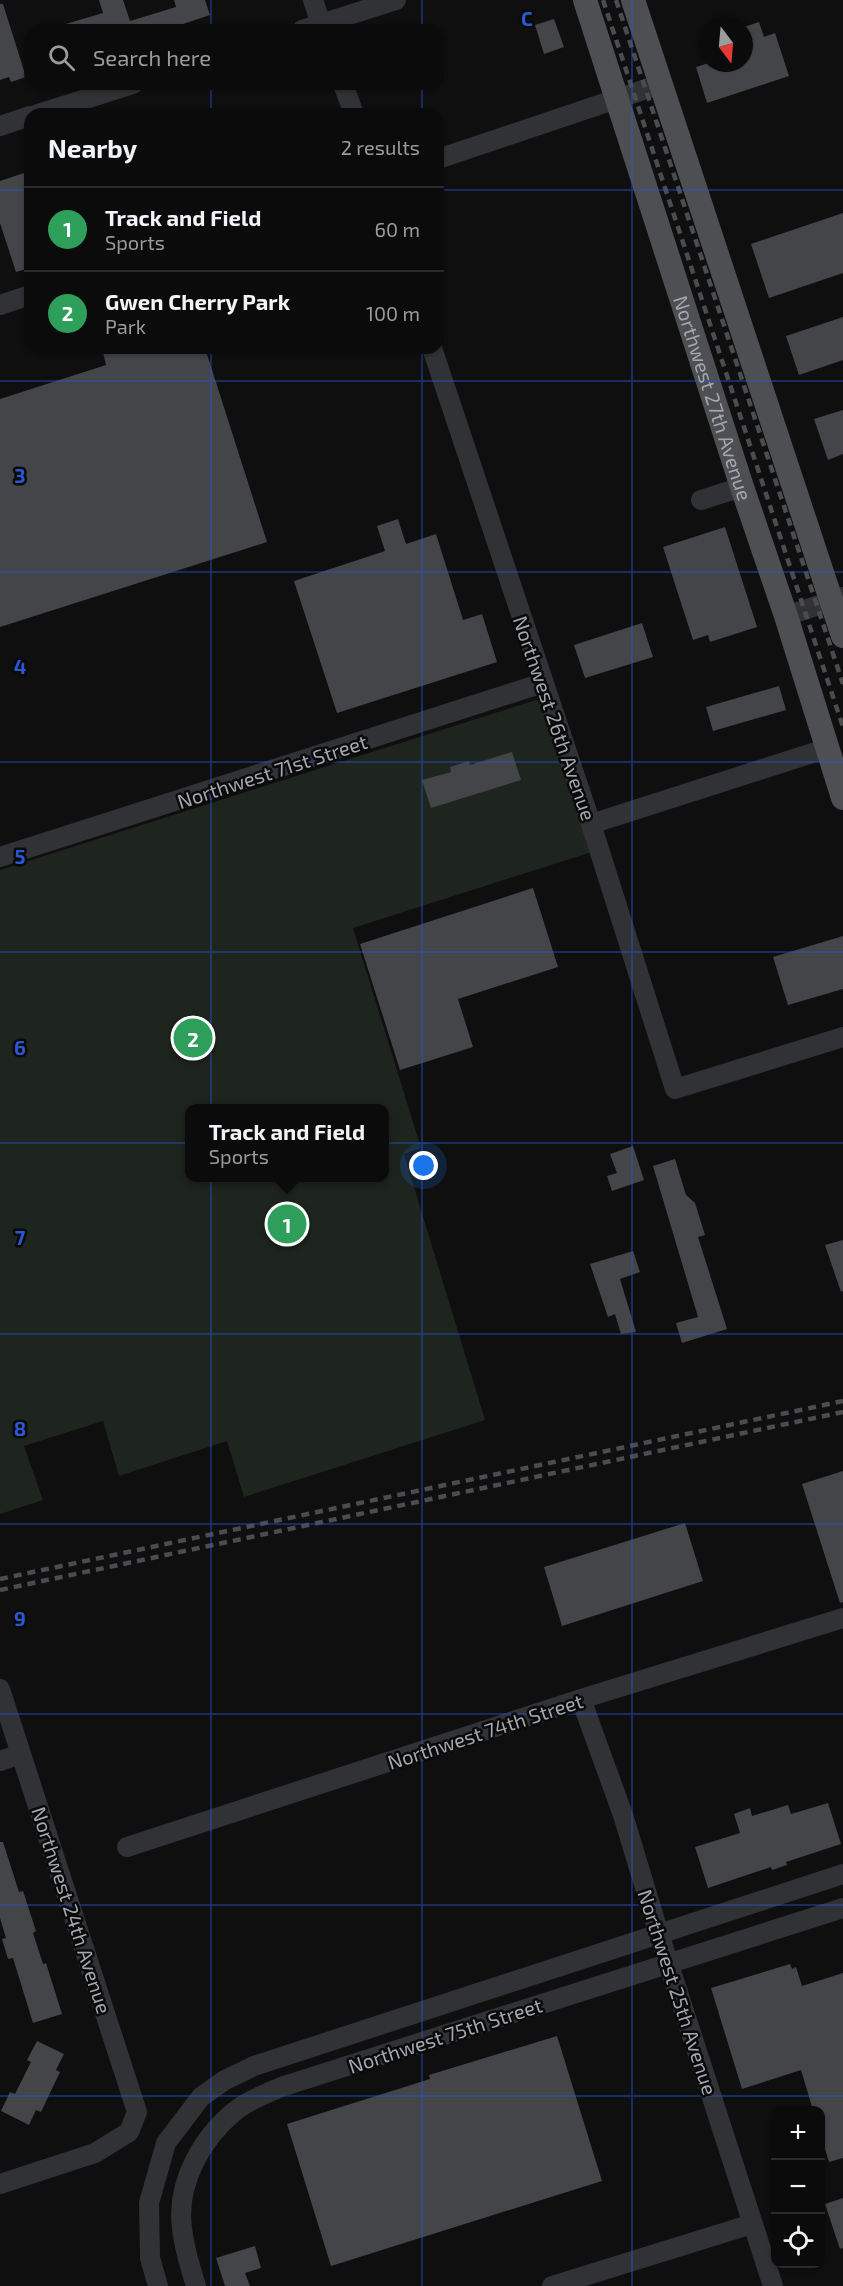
<!DOCTYPE html>
<meta charset="utf-8">
<style>
:root{--surface:#0b0b0c;--page:#141415;--text:#f1f3f6;--muted:#9a9b9d;--line:#2b2b2d;--accent:#dc8f3b}
body{margin:0;font-family:"Exo 2",sans-serif;background:var(--page);color:var(--text)}
.controls{position:absolute;right:18px;bottom:18px;display:grid;overflow:hidden;border-radius:12px;box-shadow:0 2px 4px #0004}
.controls button{width:54px;height:54px;display:grid;place-items:center;padding:0;border:0;border-bottom:2px solid var(--line);background:var(--surface);color:var(--text);font:30px sans-serif}
.compass{position:absolute;left:699px;top:18px;width:54px;height:54px;border-radius:50%;background:var(--surface);box-shadow:0 2px 4px #0004;rotate:164deg}
.you{position:absolute;left:424px;top:1166px;width:21px;height:21px;margin:-15px;border:4px solid #fff;border-radius:50%;background:#1a73e8;box-shadow:0 0 0 9px #1a73e833}
.badge{display:grid;place-items:center;width:39px;height:39px;border-radius:50%;background:var(--accent);color:#fff;font-size:20px;font-weight:700}
.pin{position:absolute;translate:-50% -50%;border:3px solid #fff;box-shadow:0 2px 6px #0006}
.popup{position:absolute;left:185px;top:1104px;width:204px;height:78px;box-sizing:border-box;display:grid;place-content:center;border-radius:12px;background:var(--surface);filter:drop-shadow(0 2px 4px #0005);font-size:20px;white-space:nowrap;color:var(--muted)}
.popup b{font-size:22px;color:var(--text)}
.popup::after{content:'';position:absolute;left:50%;top:100%;margin-left:-12px;border:12px solid transparent;border-top-color:var(--surface)}
.list{margin:0;padding:0;list-style:none}
h2{display:flex;justify-content:space-between;align-items:center;height:78px;margin:0;padding:0 24px;font-size:26px}
h2 small{font-size:20px;font-weight:400;color:var(--muted)}
.list li{display:grid;grid-template-columns:39px 1fr auto;gap:18px;align-items:center;box-sizing:border-box;height:84px;padding:0 24px;border-top:2px solid var(--line)}
.list b{display:block;font-size:22px;white-space:nowrap}
.list p{margin:0;font-size:20px;white-space:nowrap;color:var(--muted)}
.list em{font-size:20px;font-style:normal;color:var(--muted)}
.icon{flex:none;width:33px;height:33px;fill:none;stroke:currentColor;stroke-width:2;stroke-linecap:round;stroke-linejoin:round}
.map{position:relative;flex:none;width:843px;height:2286px;overflow:hidden}
.search{position:absolute;background:var(--surface);box-shadow:0 2px 4px #0004;left:24px;top:24px;width:420px;height:66px;display:flex;align-items:center;gap:15px;box-sizing:border-box;padding:0 21px;border-radius:18px;color:var(--muted);font-size:22px}
.panel{position:absolute;background:var(--surface);box-shadow:0 2px 4px #0004;left:24px;top:108px;width:420px;height:246px;border-radius:18px}
.map>svg:first-child{display:block}
.green{fill:#1e241e;fill-rule:evenodd}
.building{fill:#434548}
.lines{fill:none;stroke-linecap:round;stroke-linejoin:round}
.minor{stroke:#313235;stroke-width:20}
.major{stroke:#4d4f53;stroke-width:24}
.rail{stroke:#4a4c50;stroke-width:4.5;stroke-dasharray:8 6;stroke-linecap:butt}
.grid{fill:none;stroke:#2a57d4;stroke-width:1.5;stroke-opacity:0.55}
.labels{text-anchor:middle;dominant-baseline:central;stroke-width:5;stroke-linejoin:round;paint-order:stroke}
.street-label{font-size:20px;fill:#a2a8b0;stroke:#0a0a0b}
.grid-label{font-size:20px;text-anchor:middle;font-weight:bold;fill:#2a57d4;stroke:#0a0a0b;stroke-width:5;stroke-linejoin:round;paint-order:stroke}
</style>
<div class="map">
<svg width="843" height="2286" viewBox="0 0 843 2286">
<rect width="100%" height="100%" fill="#0f0f10"/>
<path class="green" d="M542 698 592 852 353 928 421 1148 404 1154 485 1420 244 1497 227 1441 119 1476 103 1421 24 1446 43 1500 0 1514V870ZM190 1108H385V1178H190Z"/>
<path class="building" d="M99 0H123L130 21 176 7 174 0H205L210 15 165 30H60L59 26 103 13Z
M0 4H3L26 77 11 82 9 77 0 80Z
M554 19 564 47 544 54 535 25Z
M759 22 764 37 775 33 789 76 707 103 696 67 709 63H744V27Z
M30 171V268L16 272 0 223V181Z
M843 213V273L769 298 751 244Z
M843 317V360L799 375 786 336Z
M102 348H205L267 542 0 627V399L106 365Z
M843 410V454L828 460 814 419Z
M398 519 406 544 436 534 463 620 482 614 497 662 337 713 294 581 385 551 377 526Z
M725 527 757 627 710 642 708 635 693 640 663 547Z
M642 623 653 657 585 678 574 645Z
M779 686 786 710 713 731 706 707Z
M512 752 521 780 431 808 422 780 451 772 450 767 469 761 470 765Z
M533 888 558 967 458 999 473 1047 400 1070 360 944Z
M843 936V989L788 1005 773 957Z
M633 1146 644 1180 612 1191 607 1176 617 1173 610 1154Z
M675 1159 686 1195 695 1203 705 1235 698 1237 727 1329 682 1343 676 1323 698 1317 653 1166Z
M843 1240V1291L841 1292 825 1245Z
M633 1251 640 1272 620 1279 636 1332 621 1334 615 1314 608 1317 590 1264Z
M843 1471V1602L840 1603 802 1484Z
M685 1523 703 1581 562 1626 544 1567Z
M828 1803 841 1844 786 1862 787 1865 772 1870 771 1867 708 1888 695 1847 740 1833 734 1814 750 1808 752 1816 788 1805 791 1814Z
M0 1842H3L19 1892 23 1891 36 1931 33 1933 43 1964 46 1963 62 2014 33 2023 13 1958 8 1959 2 1939 6 1938 0 1918Z
M790 1964 792 1969 796 1967 802 1986 843 1973V2158L829 2162 820 2133V2110H813L801 2070 742 2089 711 1988Z
M557 2036 602 2181 331 2266 287 2124 430 2079 429 2075Z
M37 2041 64 2054 56 2070 60 2072 41 2112 36 2110 29 2125 1 2111 10 2092 15 2094 31 2062 27 2060Z
M843 2198V2248L840 2249 825 2204Z
M255 2246 261 2268 245 2273 250 2286H225L216 2258Z"/>
<g class="lines">
<path class="minor" d="M313 0 323 30
M302 30 396 0
M343 84 354 114
M38 114 133 84
M0 126 30 116
M438 159 661 84
M0 305 30 295
M432 348 591 824 675 1089 843 1037
M701 500 742 487
M786 616 843 597
M591 824 828 748
M0 857 543 683
M0 1689 137 2112 129 2132 95 2153 0 2184
M581 1699 623 1815 659 1934 773 2286
M0 1761 21 1754
M127 1847 581 1699 843 1618
M158 2286 150 2258 149 2203 166 2143 201 2097 225 2080 254 2066 843 1874
M196 2286C190 2267 184 2247 182 2228 176 2183 202 2138 235 2111 248 2100 266 2094 281 2087L843 1908
M552 2286 752 2224"/>
<g class="major">
<path id="s1" d="M585 0 742 487 786 616 843 798"/>
<path d="M633 0 843 636"/>
</g>
<path class="rail" d="M603 0 843 727
M616 0 843 684
M0 1579 843 1401
M0 1590 843 1412"/>
</g>
<path class="grid" d="M211 0V30M422 0V30M632 0V2286M211 84V114M422 84V114M0 190H30M438 190H843M211 348V2286M422 348V2286M0 381H843M0 572H843M0 762H843M0 952H843M0 1143H843M0 1334H843M0 1524H843M0 1714H843M0 1905H843M0 2096H843"/>
<g class="labels">
<g class="street-label">
<text stroke="none"><textPath href="#s1" startOffset="418">Northwest 27th Avenue</textPath></text>
<text transform="translate(555 718) rotate(71)">Northwest 26th Avenue</text>
<text transform="translate(272 771) rotate(-18)">Northwest 71st Street</text>
<text transform="translate(485 1731) rotate(-18)">Northwest 74th Street</text>
<text transform="translate(72 1910) rotate(72)">Northwest 24th Avenue</text>
<text transform="translate(678 1992) rotate(72)">Northwest 25th Avenue</text>
<text transform="translate(445 2035) rotate(-18)">Northwest 75th Street</text>
</g>
</g>
<g class="grid-label">
<text x="527" y="26">C</text>
<text x="20" y="483">3</text>
<text x="20" y="674">4</text>
<text x="20" y="864">5</text>
<text x="20" y="1055">6</text>
<text x="20" y="1245">7</text>
<text x="20" y="1436">8</text>
<text x="20" y="1626">9</text>
</g>
</svg>
<div class="controls">
<button>+</button>
<button>−</button>
<button><svg class="icon" aria-label="locate" viewBox="0 0 24 24"><circle cx="12" cy="12" r="6"/><path d="M12 2v4M12 18v4M2 12h4M18 12h4"/></svg></button>
</div>
<svg class="compass" viewBox="-18 -18 36 36"><path d="M0-13l5 13h-10z" fill="#e53935"/><path d="M0 13l5-13h-10z" fill="#9a9b9d"/></svg>
<div class="you"></div>
<div class="pin badge" style="left:287px;top:1224px;background:#2e9e5b">1</div>
<div class="popup"><b>Track and Field</b>Sports</div>
<div class="pin badge" style="left:193px;top:1038px;background:#2e9e5b">2</div>
<div class="search"><svg class="icon" aria-label="search" viewBox="0 0 24 24"><circle cx="10" cy="10" r="6"/><path d="M15 15l6 6"/></svg>Search here</div>
<section class="panel">
<h2>Nearby<small>2 results</small></h2>
<ul class="list">
<li><span class="badge" style="background:#2e9e5b">1</span><div><b>Track and Field</b><p>Sports</p></div><em>60 m</em></li>
<li><span class="badge" style="background:#2e9e5b">2</span><div><b>Gwen Cherry Park</b><p>Park</p></div><em>100 m</em></li>
</ul>
</section>
</div>
